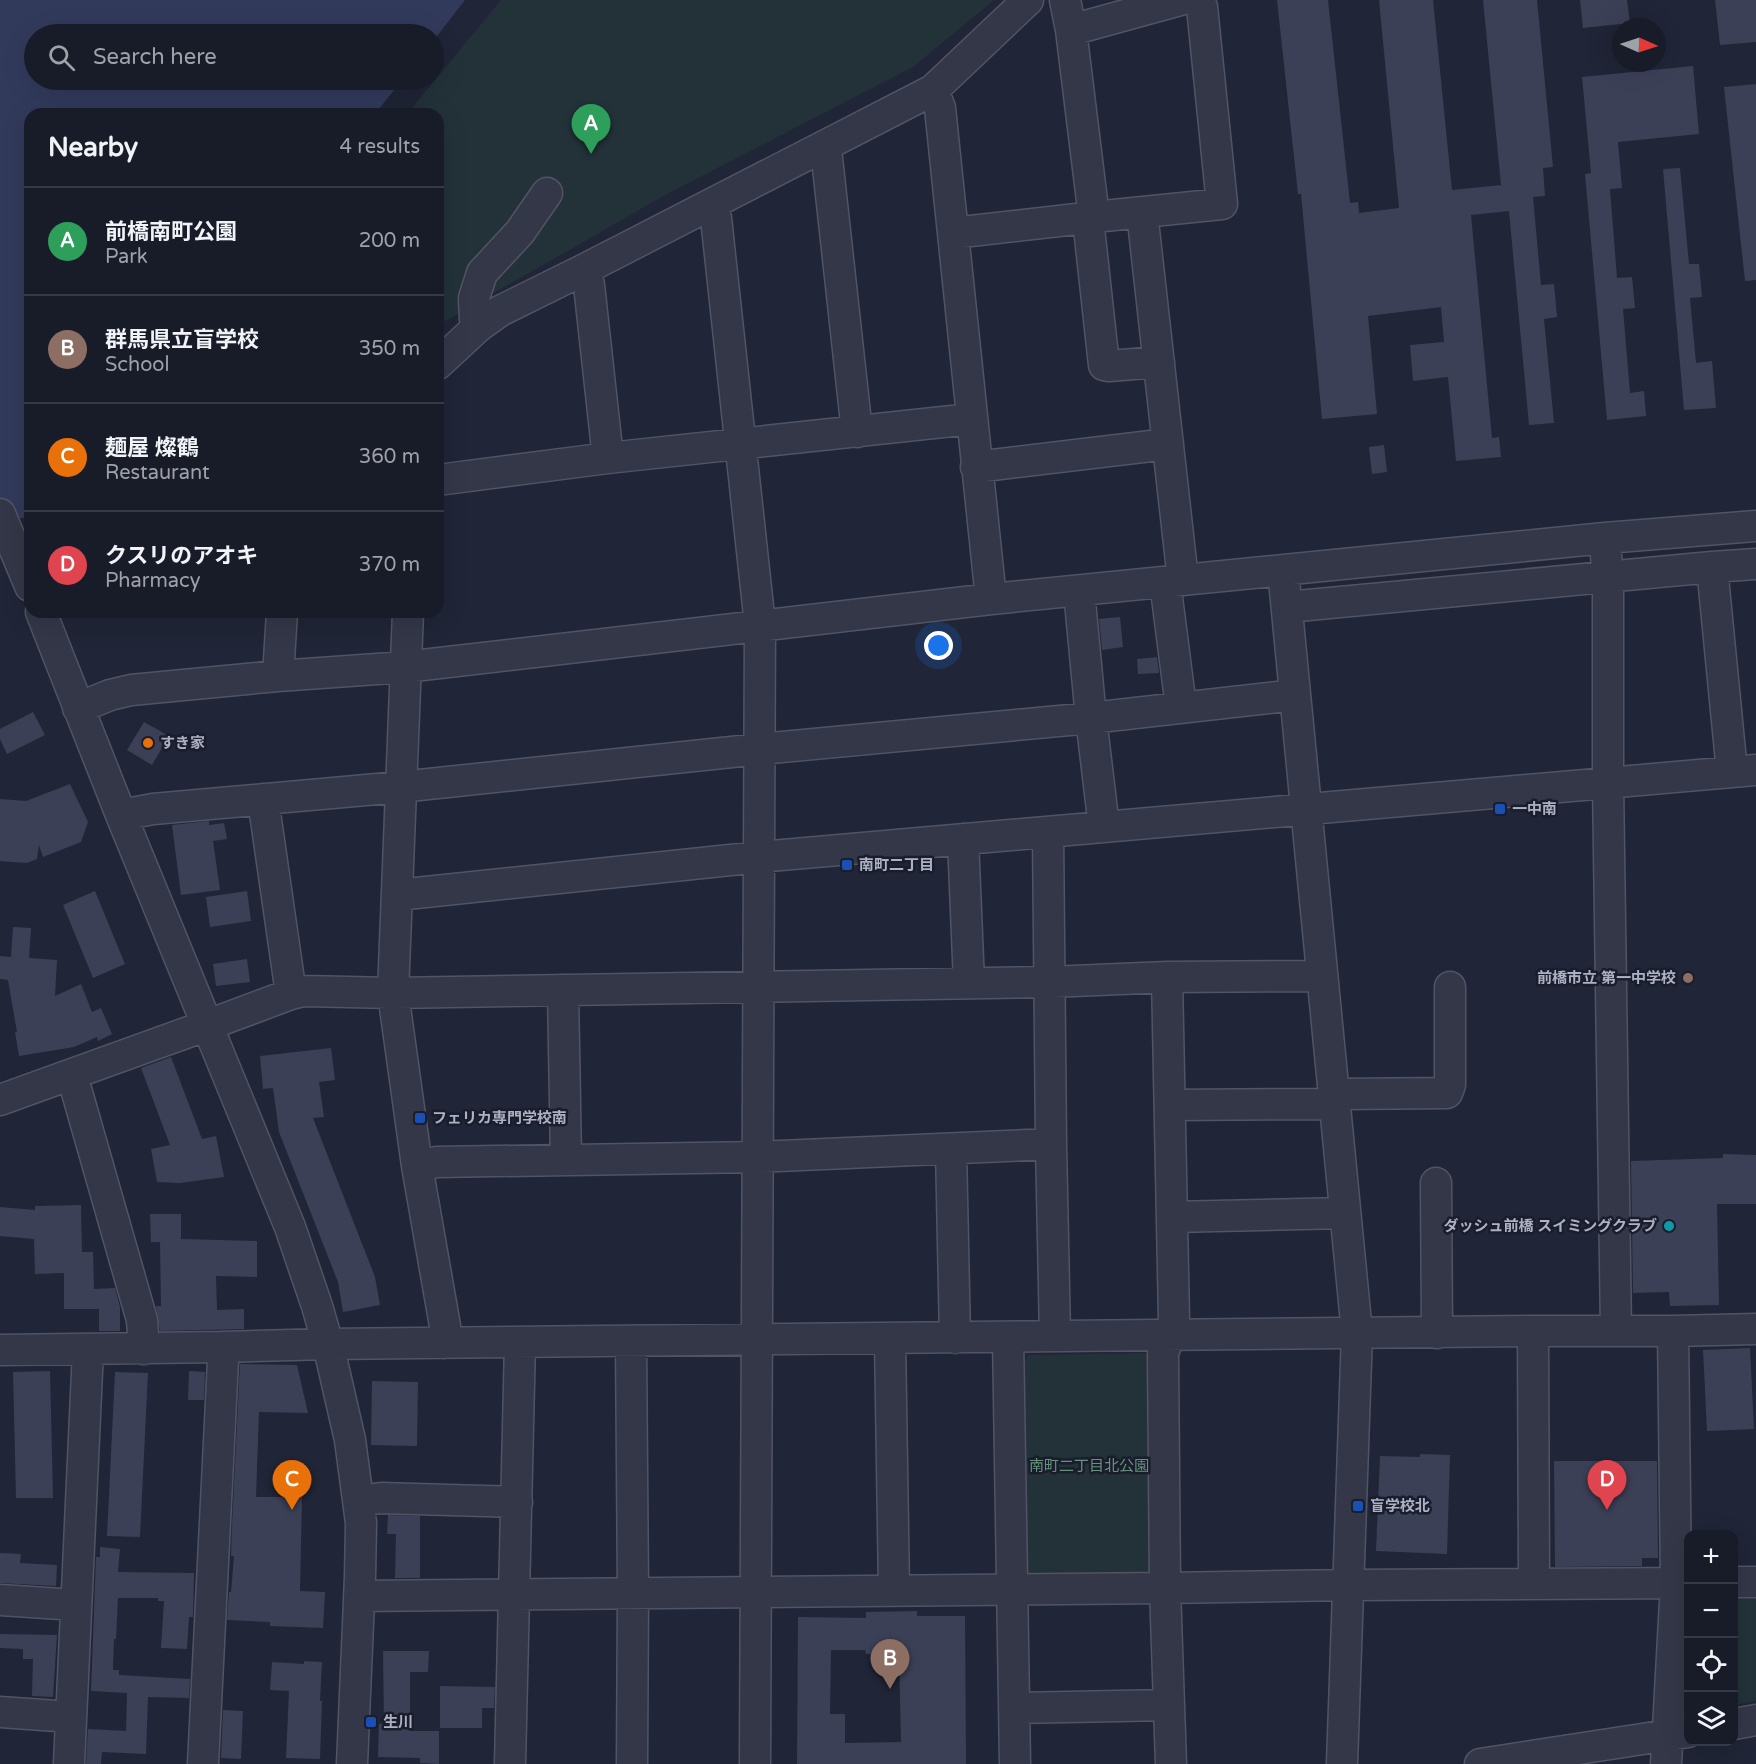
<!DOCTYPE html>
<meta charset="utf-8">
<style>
:root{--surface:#181c29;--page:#212531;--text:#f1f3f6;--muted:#9fa1a8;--line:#363a46;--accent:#8093f7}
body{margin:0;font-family:"Varela Round","Noto Sans JP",sans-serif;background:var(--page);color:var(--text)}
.controls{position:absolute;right:18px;bottom:18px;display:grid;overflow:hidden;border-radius:12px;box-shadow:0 6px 24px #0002}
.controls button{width:54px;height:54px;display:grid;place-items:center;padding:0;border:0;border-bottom:2px solid var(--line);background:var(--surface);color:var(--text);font:30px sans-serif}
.compass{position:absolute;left:1612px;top:18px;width:54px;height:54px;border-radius:50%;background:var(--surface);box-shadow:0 6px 24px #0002;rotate:93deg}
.you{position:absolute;left:939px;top:646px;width:21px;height:21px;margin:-15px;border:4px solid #fff;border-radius:50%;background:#1a73e8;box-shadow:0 0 0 9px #1a73e833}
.badge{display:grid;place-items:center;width:39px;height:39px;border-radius:50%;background:var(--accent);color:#fff;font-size:20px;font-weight:700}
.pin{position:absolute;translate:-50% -50px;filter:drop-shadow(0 2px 3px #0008)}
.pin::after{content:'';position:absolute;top:32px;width:21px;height:18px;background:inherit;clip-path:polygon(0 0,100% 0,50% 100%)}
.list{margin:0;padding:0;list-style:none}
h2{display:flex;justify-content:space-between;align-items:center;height:78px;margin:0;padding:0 24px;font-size:26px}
h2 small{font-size:20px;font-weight:400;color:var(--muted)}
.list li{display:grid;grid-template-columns:39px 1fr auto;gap:18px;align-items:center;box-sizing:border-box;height:108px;padding:0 24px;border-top:2px solid var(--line)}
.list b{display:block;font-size:22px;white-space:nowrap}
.list p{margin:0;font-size:20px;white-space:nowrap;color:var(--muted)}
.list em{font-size:20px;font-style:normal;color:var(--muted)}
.icon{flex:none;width:33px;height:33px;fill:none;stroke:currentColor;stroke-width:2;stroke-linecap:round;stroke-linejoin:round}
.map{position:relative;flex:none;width:1756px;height:1764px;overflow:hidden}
.search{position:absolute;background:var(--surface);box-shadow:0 6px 24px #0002;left:24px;top:24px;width:420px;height:66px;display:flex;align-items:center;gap:15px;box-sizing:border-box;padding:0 21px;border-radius:33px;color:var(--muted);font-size:22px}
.panel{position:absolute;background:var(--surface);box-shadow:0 6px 24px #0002;left:24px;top:108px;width:420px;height:510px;border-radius:18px}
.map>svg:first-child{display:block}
.green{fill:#233239}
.water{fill:#323a5c}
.building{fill:#3c4057;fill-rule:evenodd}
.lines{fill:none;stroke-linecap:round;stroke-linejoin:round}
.minor-casing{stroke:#515465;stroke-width:33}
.minor{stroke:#333747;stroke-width:30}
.food-dot{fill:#e8710a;stroke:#191d2c;stroke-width:2}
.transit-dot{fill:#1a4fb4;stroke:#191d2c;stroke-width:2}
.education-dot{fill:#8d6e63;stroke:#191d2c;stroke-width:2}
.culture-dot{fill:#0f9aa8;stroke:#191d2c;stroke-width:2}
.labels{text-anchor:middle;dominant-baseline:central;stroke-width:5;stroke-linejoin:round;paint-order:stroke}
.poi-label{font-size:15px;font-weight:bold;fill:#aeb1c4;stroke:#191d2c;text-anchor:start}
.park-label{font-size:15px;fill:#66947b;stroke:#191d2c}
</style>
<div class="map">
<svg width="1756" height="1764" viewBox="0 0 1756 1764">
<rect width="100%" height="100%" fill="#202537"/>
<path class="green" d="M501 0H994L913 67 667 194 438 325V114H407Z
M1147 1353 1153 1364 1155 1568 1147 1576 1033 1579 1025 1571 1022 1364 1028 1355Z
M1756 1590V1701L1734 1705V1591Z"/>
<path class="water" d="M0 0H465L434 40V34H34V80H402L375 114H30V517L0 521Z"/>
<path class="building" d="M1277 0H1328L1350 203 1358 202 1359 213 1399 208 1379 0H1433L1452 190 1501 185 1483 0H1537L1553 167 1543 168 1545 196 1533 197 1541 285 1554 284 1557 317 1544 319 1554 423 1529 425 1509 211 1471 215 1492 438 1499 437 1501 457 1456 461 1448 377 1413 381 1410 345 1444 342 1441 307 1368 316 1377 414 1322 419 1301 194H1298Z
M1580 0H1627L1630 23 1583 28Z
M1715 0H1756V42L1720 45Z
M1693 66 1699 134 1618 142 1622 188 1610 189 1617 278 1632 277 1635 308 1623 309 1630 393 1644 391 1646 416 1607 420 1585 174 1591 173 1582 77Z
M1756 84V280L1745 281 1724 87Z
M1680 168 1689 264H1699L1702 297 1690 298 1696 363 1712 361 1716 408 1684 410 1663 169Z
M1384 445 1387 472 1372 474 1369 447Z
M1120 617 1123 647 1102 650 1099 619Z
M1157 657 1159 673 1138 674 1137 659Z
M33 712 45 735 7 754 0 739V729Z
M144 722 169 736 152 765 127 750Z
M70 784 88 822 81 842 43 857 39 845 37 859 27 863 0 861V799L26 801Z
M209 821V825L224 823 227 839 213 841 220 890 181 895 172 825Z
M95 891 125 964 93 978 63 905Z
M247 891 251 921 210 927 206 897Z
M13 927 31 928 29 958 57 960 55 996 81 984 92 1012 101 1008 112 1034 98 1041 97 1037 74 1047 19 1056 15 1032H17L8 980 0 979V956L11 957Z
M247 959 250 982 216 986 213 964Z
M331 1048 335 1080 319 1082 324 1117 313 1118 375 1277 380 1305 343 1312 338 1282 279 1132 273 1088 263 1089 260 1056Z
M171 1057 202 1139 216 1136 224 1177 180 1183 157 1182 151 1149 170 1145 141 1068Z
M1723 1154 1756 1155V1204H1717L1719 1305 1670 1306 1669 1292 1633 1293 1631 1161 1723 1158Z
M81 1205 82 1252H93L94 1289 115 1288 120 1307V1331H99V1309H64V1273L35 1274 34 1239 0 1236V1207L35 1210V1206Z
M150 1214H181V1239L257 1241V1277L216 1276 217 1310 244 1309V1329L160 1331 156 1306H161L160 1242H151Z
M1750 1348 1754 1429 1707 1431 1703 1350Z
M240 1364 297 1365 308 1413 259 1412 256 1497H302L300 1591 325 1592 323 1628 270 1626V1622L227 1620 229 1592H231L234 1556H231L232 1525Z
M50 1371 53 1498H16L13 1372Z
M189 1371 205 1372 204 1400H188Z
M115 1372 148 1373 140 1537 107 1536Z
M372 1381 418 1382 417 1446 371 1445Z
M1420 1454 1450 1455 1447 1554 1376 1551 1380 1456 1420 1457Z
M1554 1461H1657L1658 1558H1642V1566L1555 1567Z
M388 1515 420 1516V1578H395L396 1534H387Z
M100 1547 120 1549 118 1572 194 1573 193 1617H189L187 1649 161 1648 164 1601H158V1598H118L116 1639H114L113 1670H119V1675L190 1679 189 1698 148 1697 146 1754 102 1752 101 1764H86L88 1729 126 1731 127 1693 91 1691 96 1557H100Z
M0 1553 21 1554 20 1563 57 1565 56 1586 0 1583Z
M917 1611V1616H965L966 1764H797L798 1617 866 1618V1612ZM831 1650H865L866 1654 899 1655 901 1742 845 1743V1714H830Z
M0 1634 57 1635 53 1697 32 1696 33 1659H23V1649L0 1648Z
M383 1651H429L428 1672H410V1731H439V1764L420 1763V1758L378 1757 379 1724H384Z
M304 1661 322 1662 320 1701H322L320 1759 286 1758 289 1691 270 1690 272 1662 304 1664Z
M440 1686 495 1687 494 1708H482V1728H440Z
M223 1710 243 1711 241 1759 221 1758Z"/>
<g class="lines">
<defs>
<path id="minor" d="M1065 0 1071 30 1094 217 1222 204 1202 7 1195 0
M1071 30 1180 0
M933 90 940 108 991 599
M820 148 827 158 857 432
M712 204 716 218 760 625 755 1764
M1142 212 1183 580
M1094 217 1089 228 1104 365 1109 366 1159 362
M953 233 1094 217
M585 269 589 285 608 458
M479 326 475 320 474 298 482 273 520 232 547 193
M438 364 479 326 500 311 585 269 933 90 1028 0
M976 467 1168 444
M438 480 608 458 971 419
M0 514 30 586
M1605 538 1608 586V783L1616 1331
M1712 567 1732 772
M1283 570 1357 1333 1342 1764
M1165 582 1181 707
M1079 591 1091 718 1104 827
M1287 607 1712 567 1756 564
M41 612 121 815 290 1227 317 1306 328 1344 350 1440 361 1523 360 1577 352 1764
M408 612 393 993 417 1166 445 1326 444 1343
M278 676 282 612
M78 708 110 695 131 690 278 676 405 667 991 599 1605 538 1756 526
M263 799 291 994
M121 815 153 809 400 787 760 749 1091 718 1295 695
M1048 832 1051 1144 1055 1336
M963 839 969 983
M397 895 759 857 1756 770
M1167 977 1174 1320 1163 1354 1165 1588 1171 1764
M563 990 566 1160
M72 1075 142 1320 144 1349
M0 1100 208 1025 291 994 303 991 393 993 1050 982 1167 977 1322 976
M1170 1105 1322 1104 1334 1100 1341 1094 1447 1093 1450 1085V987
M951 1149 955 1338
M417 1166 437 1162 758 1157 1051 1144
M1436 1183 1437 1333
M1172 1217 1345 1213
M1533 1331 1534 1584
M1008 1337 1015 1764
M890 1338 894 1590
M631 1341 633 1593 632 1764
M0 1350 222 1347 328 1344 1533 1331H1673L1756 1329
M359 1501 381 1498 517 1502
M1734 1582H1756
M359 1596 1165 1588 1349 1585 1688 1583
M0 1600 76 1605
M1014 1708 1169 1705
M0 1712 71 1717
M1734 1724 1756 1720
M69 1764 88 1350
M203 1764 223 1361 222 1347
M510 1764 520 1342
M1480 1764 1688 1732
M1666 1764 1676 1583 1673 1331"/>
</defs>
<use href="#minor" class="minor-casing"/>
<use href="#minor" class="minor"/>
</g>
<circle class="food-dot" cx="148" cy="743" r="6"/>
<g class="transit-dot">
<rect x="1494" y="803" width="12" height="12" rx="3"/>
<rect x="841" y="859" width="12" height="12" rx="3"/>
<rect x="414" y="1112" width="12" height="12" rx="3"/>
<rect x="1352" y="1500" width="12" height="12" rx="3"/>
<rect x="365" y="1716" width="12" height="12" rx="3"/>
</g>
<circle class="education-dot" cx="1688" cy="978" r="6"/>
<circle class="culture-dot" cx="1669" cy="1226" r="6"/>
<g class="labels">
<g class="poi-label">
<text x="160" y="743">すき家</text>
<text x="1512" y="809">一中南</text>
<text x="859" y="865">南町二丁目</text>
<text x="1676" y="978" text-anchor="end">前橋市立 第一中学校</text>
<text x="432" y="1118">フェリカ専門学校南</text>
<text x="1657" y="1226" text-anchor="end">ダッシュ前橋 スイミングクラブ</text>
<text x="1370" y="1506">盲学校北</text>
<text x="383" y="1722">生川</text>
</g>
<g class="park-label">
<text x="1089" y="1466">南町二丁目北公園</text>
</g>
</g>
</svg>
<div class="controls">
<button>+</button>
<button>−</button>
<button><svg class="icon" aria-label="locate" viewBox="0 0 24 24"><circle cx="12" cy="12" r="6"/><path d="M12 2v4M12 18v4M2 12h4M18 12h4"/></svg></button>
<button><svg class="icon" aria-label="layers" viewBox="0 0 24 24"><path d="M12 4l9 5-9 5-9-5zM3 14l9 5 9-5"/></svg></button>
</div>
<svg class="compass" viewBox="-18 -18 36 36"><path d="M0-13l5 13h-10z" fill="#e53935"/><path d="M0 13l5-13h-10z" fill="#9fa1a8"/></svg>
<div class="you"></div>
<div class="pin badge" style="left:591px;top:154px;background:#2e9e5b">A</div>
<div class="pin badge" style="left:890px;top:1689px;background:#8d6e63">B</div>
<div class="pin badge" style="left:292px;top:1510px;background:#e8710a">C</div>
<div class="pin badge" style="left:1607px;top:1510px;background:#e0444e">D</div>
<div class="search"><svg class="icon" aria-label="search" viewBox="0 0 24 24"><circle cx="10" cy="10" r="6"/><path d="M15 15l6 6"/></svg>Search here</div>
<section class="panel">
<h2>Nearby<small>4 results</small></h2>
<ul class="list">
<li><span class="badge" style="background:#2e9e5b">A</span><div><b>前橋南町公園</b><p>Park</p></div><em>200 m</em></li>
<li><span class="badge" style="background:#8d6e63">B</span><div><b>群馬県立盲学校</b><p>School</p></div><em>350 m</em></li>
<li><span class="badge" style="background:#e8710a">C</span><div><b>麺屋 燦鶴</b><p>Restaurant</p></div><em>360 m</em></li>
<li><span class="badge" style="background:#e0444e">D</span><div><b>クスリのアオキ</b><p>Pharmacy</p></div><em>370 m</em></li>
</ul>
</section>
</div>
